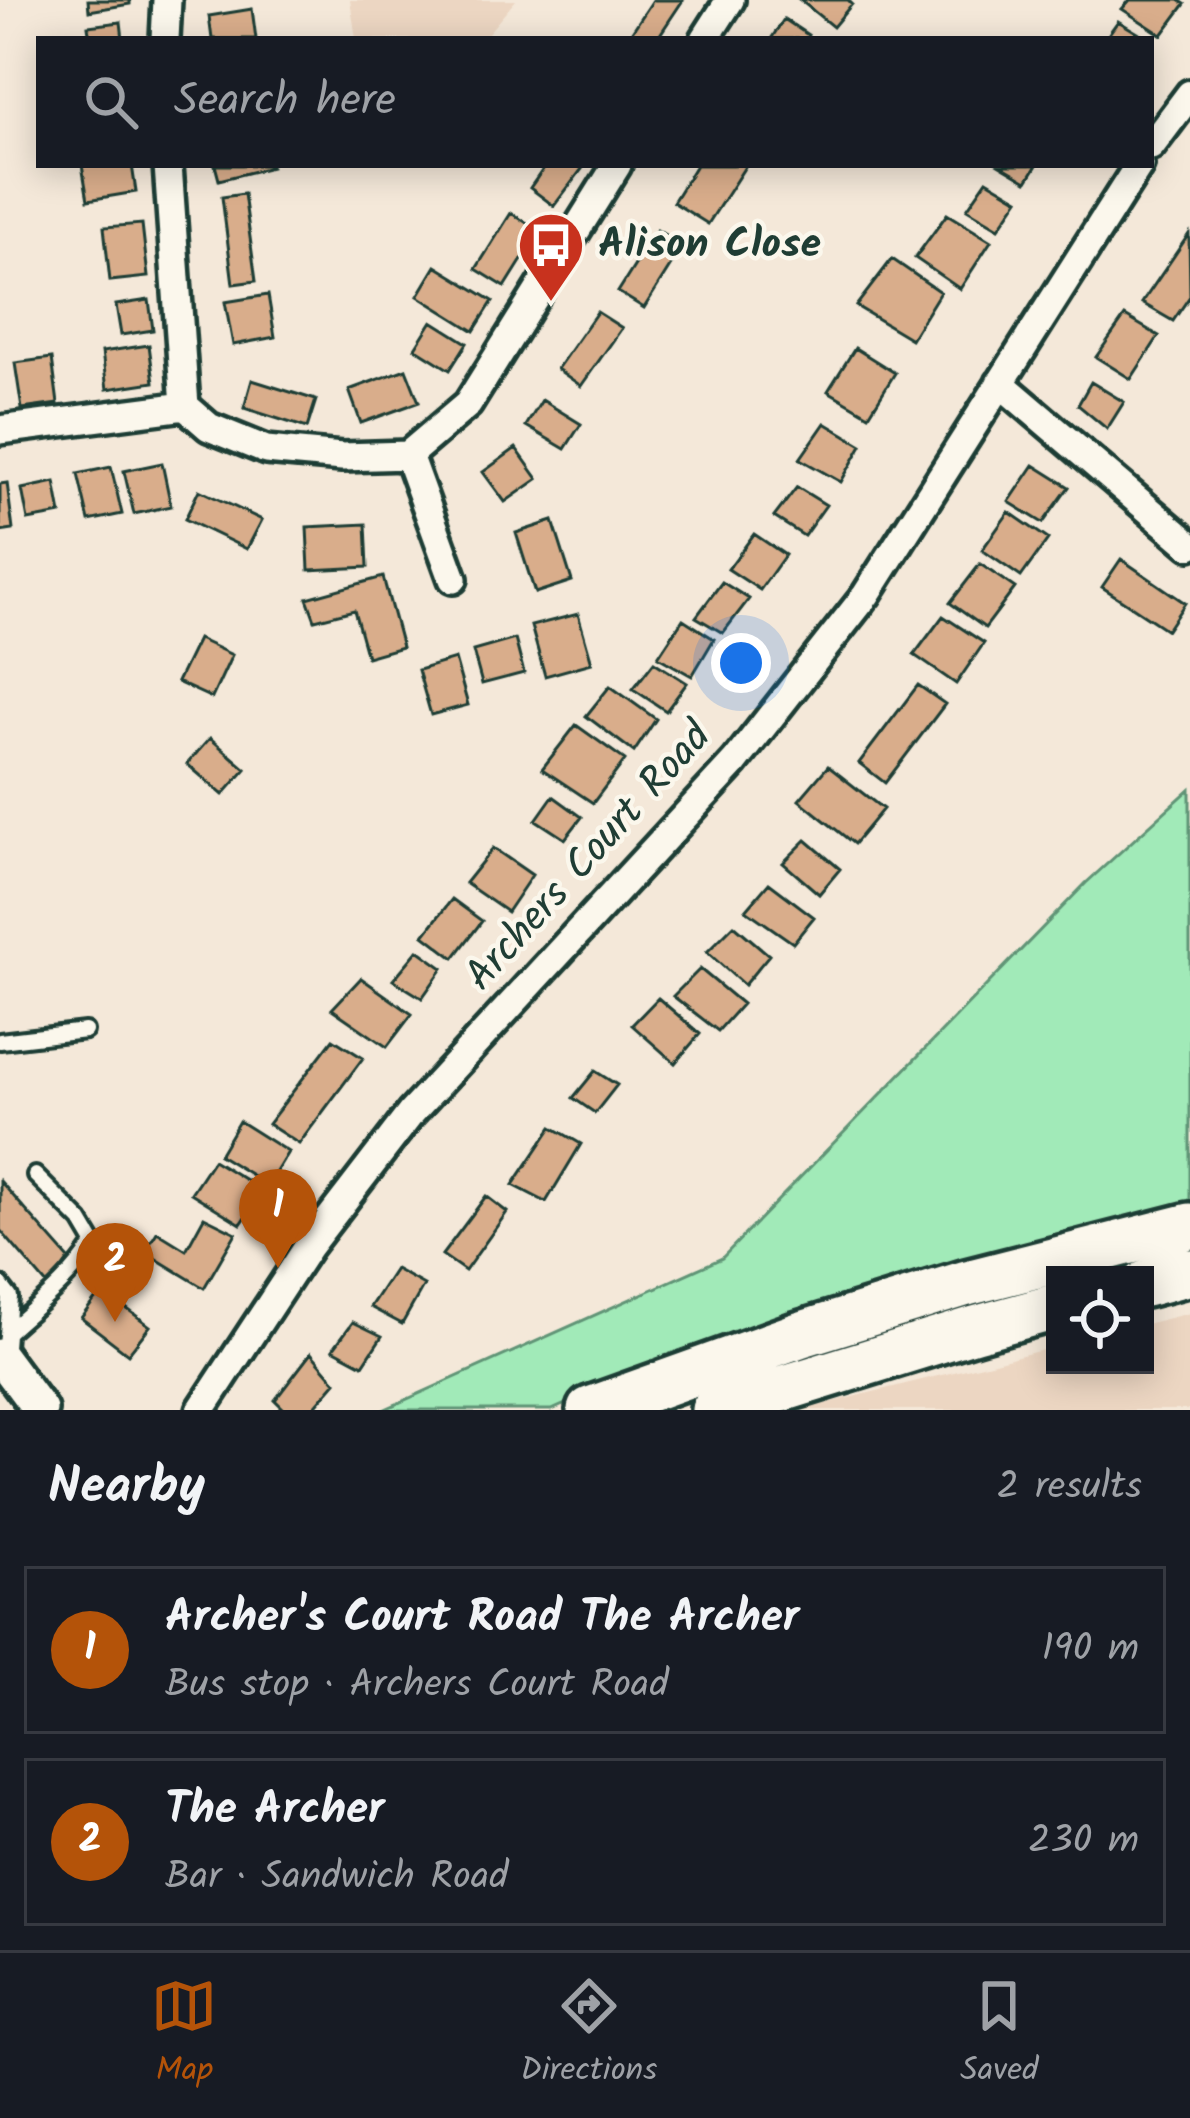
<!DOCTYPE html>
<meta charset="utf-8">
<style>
:root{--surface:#171b24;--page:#242831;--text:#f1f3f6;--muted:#9ea1a6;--line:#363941;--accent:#b45309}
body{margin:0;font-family:Kalam,sans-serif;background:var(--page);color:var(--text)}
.controls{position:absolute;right:36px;bottom:36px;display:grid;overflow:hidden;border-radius:0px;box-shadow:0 6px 30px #0003}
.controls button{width:108px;height:108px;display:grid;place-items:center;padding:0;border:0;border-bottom:3px solid var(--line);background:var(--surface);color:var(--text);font:60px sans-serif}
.you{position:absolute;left:741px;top:663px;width:42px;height:42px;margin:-30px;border:9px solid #fff;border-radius:50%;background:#1a73e8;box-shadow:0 0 0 18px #1a73e833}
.badge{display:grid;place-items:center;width:78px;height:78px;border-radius:50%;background:var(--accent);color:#fff;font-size:39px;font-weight:700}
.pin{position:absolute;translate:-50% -99px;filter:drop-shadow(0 3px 6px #0008)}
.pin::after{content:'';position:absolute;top:63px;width:42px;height:36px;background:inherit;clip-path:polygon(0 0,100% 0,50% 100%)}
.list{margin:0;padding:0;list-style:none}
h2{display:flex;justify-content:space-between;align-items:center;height:156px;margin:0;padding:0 48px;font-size:51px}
h2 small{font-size:39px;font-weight:400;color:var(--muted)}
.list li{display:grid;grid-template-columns:78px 1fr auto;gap:36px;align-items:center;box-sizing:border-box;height:168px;margin:0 24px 24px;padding:0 24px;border:3px solid var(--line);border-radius:0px}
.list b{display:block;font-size:45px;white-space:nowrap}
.list p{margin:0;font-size:39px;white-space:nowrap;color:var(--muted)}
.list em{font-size:39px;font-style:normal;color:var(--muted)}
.icon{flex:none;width:66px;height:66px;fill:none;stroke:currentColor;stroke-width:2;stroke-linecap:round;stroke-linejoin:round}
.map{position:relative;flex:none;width:1190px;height:1410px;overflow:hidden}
.search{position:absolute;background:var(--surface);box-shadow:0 6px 30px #0003;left:36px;right:36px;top:36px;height:132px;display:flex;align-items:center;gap:30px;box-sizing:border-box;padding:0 42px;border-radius:0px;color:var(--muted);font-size:45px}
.sheet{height:540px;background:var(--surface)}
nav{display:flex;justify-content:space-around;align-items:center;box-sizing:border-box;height:168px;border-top:3px solid var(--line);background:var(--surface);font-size:33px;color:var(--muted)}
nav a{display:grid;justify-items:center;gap:6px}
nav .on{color:var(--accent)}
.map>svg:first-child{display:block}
.built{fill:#ecd6c2}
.green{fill:#a1eab8;stroke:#609476;stroke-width:3}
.building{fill:#d9ad8b;stroke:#1f3d34;stroke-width:3}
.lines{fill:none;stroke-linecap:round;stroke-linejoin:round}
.service-casing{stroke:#1f3d34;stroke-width:22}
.minor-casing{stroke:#1f3d34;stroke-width:36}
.tertiary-casing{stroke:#1f3d34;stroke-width:42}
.trunk-casing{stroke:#1f3d34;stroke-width:54}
.service{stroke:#fbf7ec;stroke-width:14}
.minor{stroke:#fbf7ec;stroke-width:27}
.tertiary{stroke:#fbf7ec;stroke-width:33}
.trunk{stroke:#fbf7ec;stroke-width:45}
.labels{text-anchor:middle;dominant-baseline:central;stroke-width:9;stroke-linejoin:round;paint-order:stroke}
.poi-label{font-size:42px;font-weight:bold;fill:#1f3d34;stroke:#fbf7ec;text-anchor:start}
.street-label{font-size:42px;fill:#1f3d34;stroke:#fbf7ec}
</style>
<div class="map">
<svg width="1190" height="1410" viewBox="0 0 1190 1410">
<rect width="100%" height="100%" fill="#f4e8d9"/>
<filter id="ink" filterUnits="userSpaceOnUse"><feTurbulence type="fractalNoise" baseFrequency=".00833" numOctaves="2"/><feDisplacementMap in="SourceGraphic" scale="24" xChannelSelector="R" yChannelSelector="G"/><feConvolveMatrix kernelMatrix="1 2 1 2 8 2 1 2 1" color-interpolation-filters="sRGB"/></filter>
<g filter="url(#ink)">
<path class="built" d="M350 0H516L483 39H356Z
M1190 1313V1410H800L1055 1347V1365H1145V1324Z"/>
<path class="green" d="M1190 789V1207L771 1323 670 1357 552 1410H383L722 1258 1086 883Z"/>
<path class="building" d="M88 0H130V4L89 11Z
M653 0H683L657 39H640L631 33Z
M800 0H848L852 4 833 27Z
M1130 0H1179L1185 4 1162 35 1122 9Z
M252 9 256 39H212L209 16Z
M784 19 808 35 806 39H771Z
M1118 21 1148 39H1105Z
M121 22 123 39H90L88 26Z
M82 165H132L136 192 88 200Z
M215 165H271V167L219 180Z
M546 165H585L554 206 530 188Z
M696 165H746L708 224 673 202Z
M1000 165H1037L1027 181Z
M987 180 1019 199 999 228 967 209Z
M244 194 256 281 233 284 222 197Z
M511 213 540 231 505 287 476 269Z
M947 214 991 241 960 289 915 258Z
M142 224 148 277 110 281 104 227Z
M657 230 683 246 644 308 618 292Z
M1189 234 1190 296 1173 321 1142 303Z
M892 259 940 292 911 339 856 306Z
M436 266 493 301 474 331 418 296Z
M268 295 275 337 233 345 225 302Z
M149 300 153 330 121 335 116 305Z
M597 312 622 328 581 386 557 369Z
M1125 316 1159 336 1131 379 1096 357Z
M432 321 467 343 450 370 415 348Z
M149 345 154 382 107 389 102 352Z
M855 348 895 373 869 415 828 391Z
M52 358 58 404 22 409 15 363Z
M406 369 419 402 361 423 349 390Z
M252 380 316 400 307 428 244 408Z
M1091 382 1124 402 1107 429 1078 405Z
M542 400 581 424 565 449 526 426Z
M825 423 862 445 841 482 800 459Z
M516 448 538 479 505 502 483 472Z
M162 463 171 506 134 514 124 471Z
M1034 465 1069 487 1043 523 1009 502Z
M111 467 122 514 89 521 78 474Z
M55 482 61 514 28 520 22 489Z
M7 483 13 530 0 532V484Z
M797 487 826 505 804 536 774 517Z
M199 490 262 520 247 549 185 519Z
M1009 512 1048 539 1021 577 982 550Z
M553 521 572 581 535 593 516 533Z
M366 524 368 567 309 570 307 527Z
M754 534 785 555 760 590 728 569Z
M1121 559 1185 603 1167 630 1102 587Z
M980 564 1015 588 985 628 950 603Z
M383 577 402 647 367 657 354 610 315 620 307 598Z
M722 582 749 599 723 633 696 617Z
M578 614 592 663 545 676 531 626Z
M943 616 984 643 956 684 914 655Z
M683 619 714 639 692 676 658 657Z
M198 639 232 655 212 698 177 682Z
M515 639 524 673 482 684 473 651Z
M455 659 468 705 431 715 418 670Z
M654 662 687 683 666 711 633 689Z
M918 685 945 704 885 783 859 763Z
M610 686 656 719 634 752 586 716Z
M576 725 625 760 593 803 542 769Z
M210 738 246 769 223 795 187 764Z
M828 766 883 809 854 844 799 800Z
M553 796 582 817 565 839 536 820Z
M806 840 840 869 819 894 783 863Z
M493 848 532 875 507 912 465 883Z
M769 883 814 917 793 943 746 910Z
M452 899 482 921 454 958 424 935Z
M734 925 769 955 744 985 707 952Z
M418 950 443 968 422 998 393 980Z
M700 969 742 1004 718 1031 673 996Z
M361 978 412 1014 387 1047 332 1009Z
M658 998 700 1034 675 1063 632 1025Z
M333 1039 363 1058 299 1144 268 1124Z
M595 1071 617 1085 595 1113 573 1098Z
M239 1121 288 1152 268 1185 219 1155Z
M552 1127 581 1144 546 1202 513 1185Z
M213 1160 264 1191 241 1224 191 1193Z
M0 1181 69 1259 49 1287 0 1230Z
M486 1196 507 1212 465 1271 442 1255Z
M204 1217 236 1233 204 1288 145 1252 157 1232 186 1250Z
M395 1269 424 1285 402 1324 370 1307Z
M102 1290 150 1326 128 1354 81 1318Z
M353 1322 382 1336 363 1365 333 1349Z
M311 1353 336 1382 312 1410H285L275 1400Z"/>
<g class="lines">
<defs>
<path id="service" d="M0 1041 85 1031
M0 1284 10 1297 5 1359
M9 1331C39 1304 72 1278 94 1243L81 1221 35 1175"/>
<path id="minor" d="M165 39 167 0
M705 39 730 0
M1151 146 1190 94
M168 165 185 406
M1000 383 1190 545
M185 406 209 427 266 450 342 457 408 455 468 404 617 165
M0 430 185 406
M408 455 453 579
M201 1410 308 1247 411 1113 735 762 866 595 1139 165"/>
<path id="tertiary" d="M0 1356 40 1410"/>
<path id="trunk" d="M1145 1284 1190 1272
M590 1410 799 1335 967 1283 1190 1226
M714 1410 975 1329 1055 1307"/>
</defs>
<use href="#service" class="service-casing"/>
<use href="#minor" class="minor-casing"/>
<use href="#tertiary" class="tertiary-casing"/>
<use href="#trunk" class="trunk-casing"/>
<use href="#service" class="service"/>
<use href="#minor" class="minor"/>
<use href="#tertiary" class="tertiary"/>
<use href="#trunk" class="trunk"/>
</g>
</g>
<defs>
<symbol id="bus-pin" viewBox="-11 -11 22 30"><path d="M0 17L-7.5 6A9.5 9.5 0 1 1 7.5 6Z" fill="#c8321e" stroke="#fbf7ec"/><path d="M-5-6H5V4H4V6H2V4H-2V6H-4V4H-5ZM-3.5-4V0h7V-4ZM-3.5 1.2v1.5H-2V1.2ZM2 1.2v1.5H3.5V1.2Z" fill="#fff"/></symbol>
</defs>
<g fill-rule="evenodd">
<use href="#bus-pin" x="513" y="207" width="76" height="104"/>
</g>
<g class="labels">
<g class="poi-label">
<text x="598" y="245">Alison Close</text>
</g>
<g class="street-label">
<text transform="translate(589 857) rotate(-48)">Archers Court Road</text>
</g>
</g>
</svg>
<div class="controls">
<button><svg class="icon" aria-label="locate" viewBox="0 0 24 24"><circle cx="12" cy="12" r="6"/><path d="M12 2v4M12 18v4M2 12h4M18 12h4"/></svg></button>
</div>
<div class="you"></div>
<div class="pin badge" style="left:278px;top:1268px">1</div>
<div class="pin badge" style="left:115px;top:1322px">2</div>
<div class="search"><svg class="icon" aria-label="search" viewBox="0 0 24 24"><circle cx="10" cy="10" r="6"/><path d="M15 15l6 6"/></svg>Search here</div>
</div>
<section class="sheet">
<h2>Nearby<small>2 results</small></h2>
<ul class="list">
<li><span class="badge">1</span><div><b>Archer's Court Road The Archer</b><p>Bus stop · Archers Court Road</p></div><em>190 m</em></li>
<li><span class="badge">2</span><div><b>The Archer</b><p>Bar · Sandwich Road</p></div><em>230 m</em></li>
</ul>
</section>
<nav>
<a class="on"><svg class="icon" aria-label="map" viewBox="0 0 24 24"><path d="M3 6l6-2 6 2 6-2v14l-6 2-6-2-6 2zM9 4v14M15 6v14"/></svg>Map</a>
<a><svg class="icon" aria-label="directions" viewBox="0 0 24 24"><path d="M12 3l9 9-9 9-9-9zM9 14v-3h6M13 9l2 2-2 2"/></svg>Directions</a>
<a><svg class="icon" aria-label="saved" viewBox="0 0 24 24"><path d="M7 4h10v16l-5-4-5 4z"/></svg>Saved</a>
</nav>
